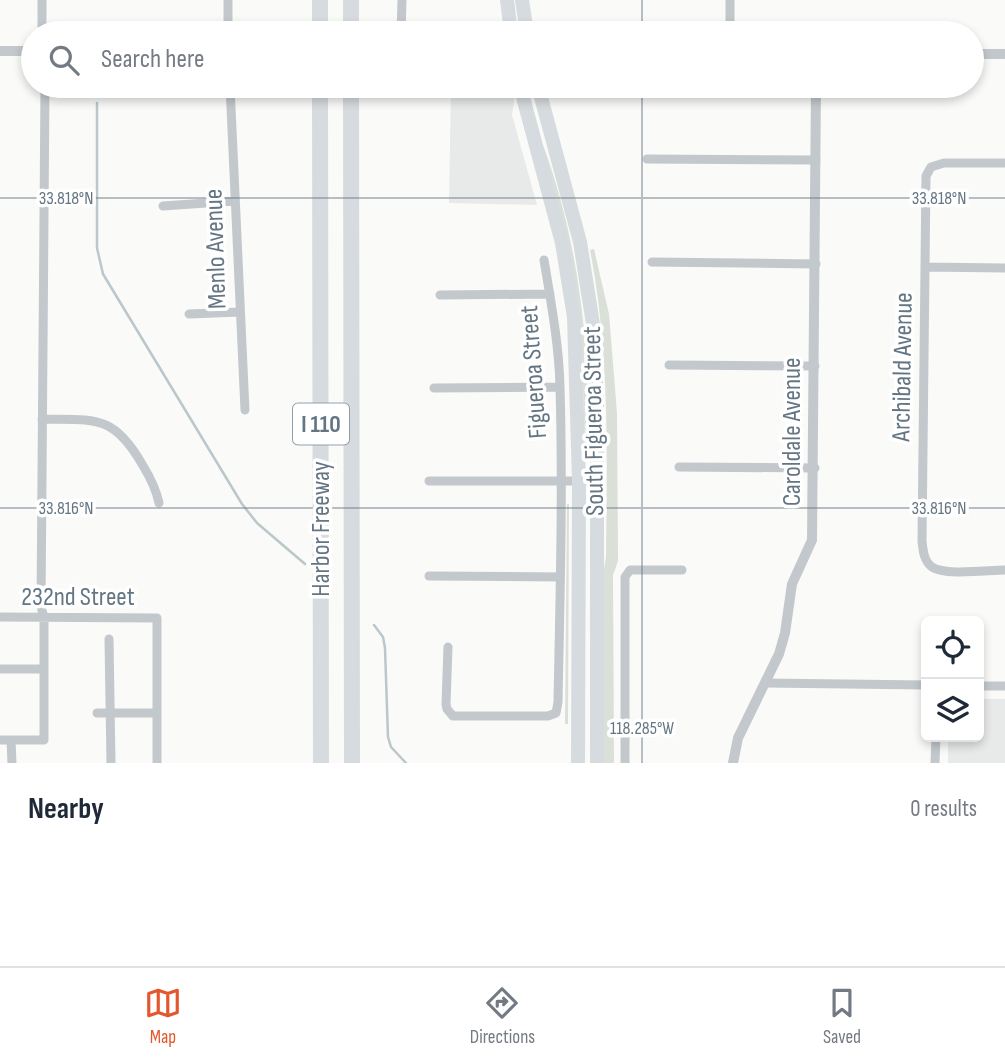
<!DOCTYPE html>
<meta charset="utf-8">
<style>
:root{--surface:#fff;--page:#f6f6f7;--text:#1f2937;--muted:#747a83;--line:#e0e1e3;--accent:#e4572e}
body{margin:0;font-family:"Sofia Sans Condensed",sans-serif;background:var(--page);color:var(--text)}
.controls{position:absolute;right:21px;bottom:21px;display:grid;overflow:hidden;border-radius:10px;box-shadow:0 4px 10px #0003}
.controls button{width:63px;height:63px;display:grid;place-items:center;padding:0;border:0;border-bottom:2px solid var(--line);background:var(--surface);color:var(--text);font:35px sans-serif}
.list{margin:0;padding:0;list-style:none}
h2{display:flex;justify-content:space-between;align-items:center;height:91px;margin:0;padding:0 28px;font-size:30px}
h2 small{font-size:23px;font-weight:400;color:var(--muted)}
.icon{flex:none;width:38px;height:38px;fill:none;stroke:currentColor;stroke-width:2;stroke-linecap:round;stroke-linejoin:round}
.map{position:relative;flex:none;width:1005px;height:763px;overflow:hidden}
.search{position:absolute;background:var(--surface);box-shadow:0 4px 10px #0003;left:21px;right:21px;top:21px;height:77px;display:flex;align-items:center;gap:18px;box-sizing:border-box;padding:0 24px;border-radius:38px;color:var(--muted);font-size:26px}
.sheet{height:203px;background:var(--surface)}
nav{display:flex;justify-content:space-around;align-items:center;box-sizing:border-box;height:98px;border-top:2px solid var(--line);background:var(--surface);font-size:19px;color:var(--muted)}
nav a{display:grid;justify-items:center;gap:4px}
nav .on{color:var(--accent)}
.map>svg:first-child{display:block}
.built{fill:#e8e9e9}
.green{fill:#dadfd7}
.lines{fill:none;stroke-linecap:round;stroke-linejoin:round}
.stream{stroke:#bbc7cb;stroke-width:2.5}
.minor{stroke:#c3c8cc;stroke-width:9}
.tertiary{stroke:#c3c8cc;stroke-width:10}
.primary{stroke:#d6dbdf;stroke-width:14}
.motorway{stroke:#d6dbdf;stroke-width:16}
.ticks{fill:none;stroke:#657683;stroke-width:2;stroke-opacity:0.45}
.labels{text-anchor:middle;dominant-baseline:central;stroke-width:7;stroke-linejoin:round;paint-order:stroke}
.shield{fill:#fff;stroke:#939fa8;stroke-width:2}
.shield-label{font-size:24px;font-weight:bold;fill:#657683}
.street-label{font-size:26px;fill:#657683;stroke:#fff}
.ticks-label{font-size:18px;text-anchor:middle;fill:#657683;stroke:#fff;stroke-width:7;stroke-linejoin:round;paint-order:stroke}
</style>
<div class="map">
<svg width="1005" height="763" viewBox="0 0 1005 763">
<rect width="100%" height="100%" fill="#fafaf8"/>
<path class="built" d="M451 86H516L512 115 537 205 449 203Z
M979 699H1005V763H948V737H979Z"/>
<path class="green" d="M543 145C579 242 590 346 589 448L585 449 582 351Z
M594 249 609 314 617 413 618 561 613 575 614 763H603V575L606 557C607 454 610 351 590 250Z
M567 504H569L568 724H565Z"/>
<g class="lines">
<path class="stream" d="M97 103V248L103 274 242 504 257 523 305 564
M374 625 383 637 385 648 388 737 391 747 406 763"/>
<path class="minor" d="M228 0V33
M42 33V0
M401 33 402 0
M730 33V0
M230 86 245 410
M647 159 816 160
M1005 163H944L931 167 926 176 922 541C923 551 924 561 932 567 945 576 988 570 1005 570
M163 206 235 201
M652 262 816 264
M926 267 1005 268
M440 295 550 294
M189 314 240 312
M669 365 815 366
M434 388 560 387
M42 419C95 420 113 414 142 464 150 477 156 488 159 503
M679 467 815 468
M429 481H596
M429 576 560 577
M0 617 157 618V763
M109 639 111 763
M448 647 446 704 447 709 453 716H548L556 713 558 702C560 597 563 492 560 387 559 345 551 302 544 260
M0 669H44
M766 683 926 685
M979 686H1005
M97 713H157
M0 740H44V617L41 607 45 86
M11 740 12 763
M625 763V577L630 570H682
M935 763 936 737"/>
<path class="tertiary" d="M0 51H33
M972 54H1005
M733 763 738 738 779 654 785 633 792 584 812 540 816 86"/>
<path class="primary" d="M507 0 511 33
M522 0 527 33
M520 86 562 243 574 317 579 481 578 763
M538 86 580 242 593 324 597 402V763"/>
<path class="motorway" d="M320 0V33
M351 0V33
M320 86 321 763
M351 86 352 763"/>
</g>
<path class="ticks" d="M642 0V33M642 86V763M0 198H1005M0 508H1005"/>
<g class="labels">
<rect class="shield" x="293" y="403.5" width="56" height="41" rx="5"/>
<g class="shield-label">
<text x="321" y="424">I 110</text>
</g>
<g class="street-label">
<text transform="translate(216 249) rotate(-92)">Menlo Avenue</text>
<text transform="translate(903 367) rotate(-89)">Archibald Avenue</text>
<text transform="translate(534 372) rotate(-94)">Figueroa Street</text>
<text transform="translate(594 421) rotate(-91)">South Figueroa Street</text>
<text transform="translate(792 432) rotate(-90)">Caroldale Avenue</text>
<text transform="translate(321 529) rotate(-90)">Harbor Freeway</text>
<text x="78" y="597">232nd Street</text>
</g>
</g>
<g class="ticks-label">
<text x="66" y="204">33.818°N</text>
<text x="939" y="204">33.818°N</text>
<text x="66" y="514">33.816°N</text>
<text x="939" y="514">33.816°N</text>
<text x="642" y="734">118.285°W</text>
</g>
</svg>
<div class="controls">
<button><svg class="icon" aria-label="locate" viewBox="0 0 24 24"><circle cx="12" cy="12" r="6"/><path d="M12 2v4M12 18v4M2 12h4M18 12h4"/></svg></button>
<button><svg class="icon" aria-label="layers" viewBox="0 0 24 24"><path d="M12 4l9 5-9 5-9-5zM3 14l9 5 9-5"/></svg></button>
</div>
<div class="search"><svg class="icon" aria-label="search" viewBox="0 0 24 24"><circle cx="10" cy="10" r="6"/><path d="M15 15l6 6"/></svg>Search here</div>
</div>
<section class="sheet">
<h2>Nearby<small>0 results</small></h2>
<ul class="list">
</ul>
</section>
<nav>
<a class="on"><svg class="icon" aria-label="map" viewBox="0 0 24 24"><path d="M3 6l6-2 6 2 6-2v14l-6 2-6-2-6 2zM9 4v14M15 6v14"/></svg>Map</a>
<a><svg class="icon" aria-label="directions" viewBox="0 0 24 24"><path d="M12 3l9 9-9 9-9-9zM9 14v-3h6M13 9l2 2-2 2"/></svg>Directions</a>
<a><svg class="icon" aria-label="saved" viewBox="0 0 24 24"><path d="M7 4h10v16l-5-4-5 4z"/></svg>Saved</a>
</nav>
